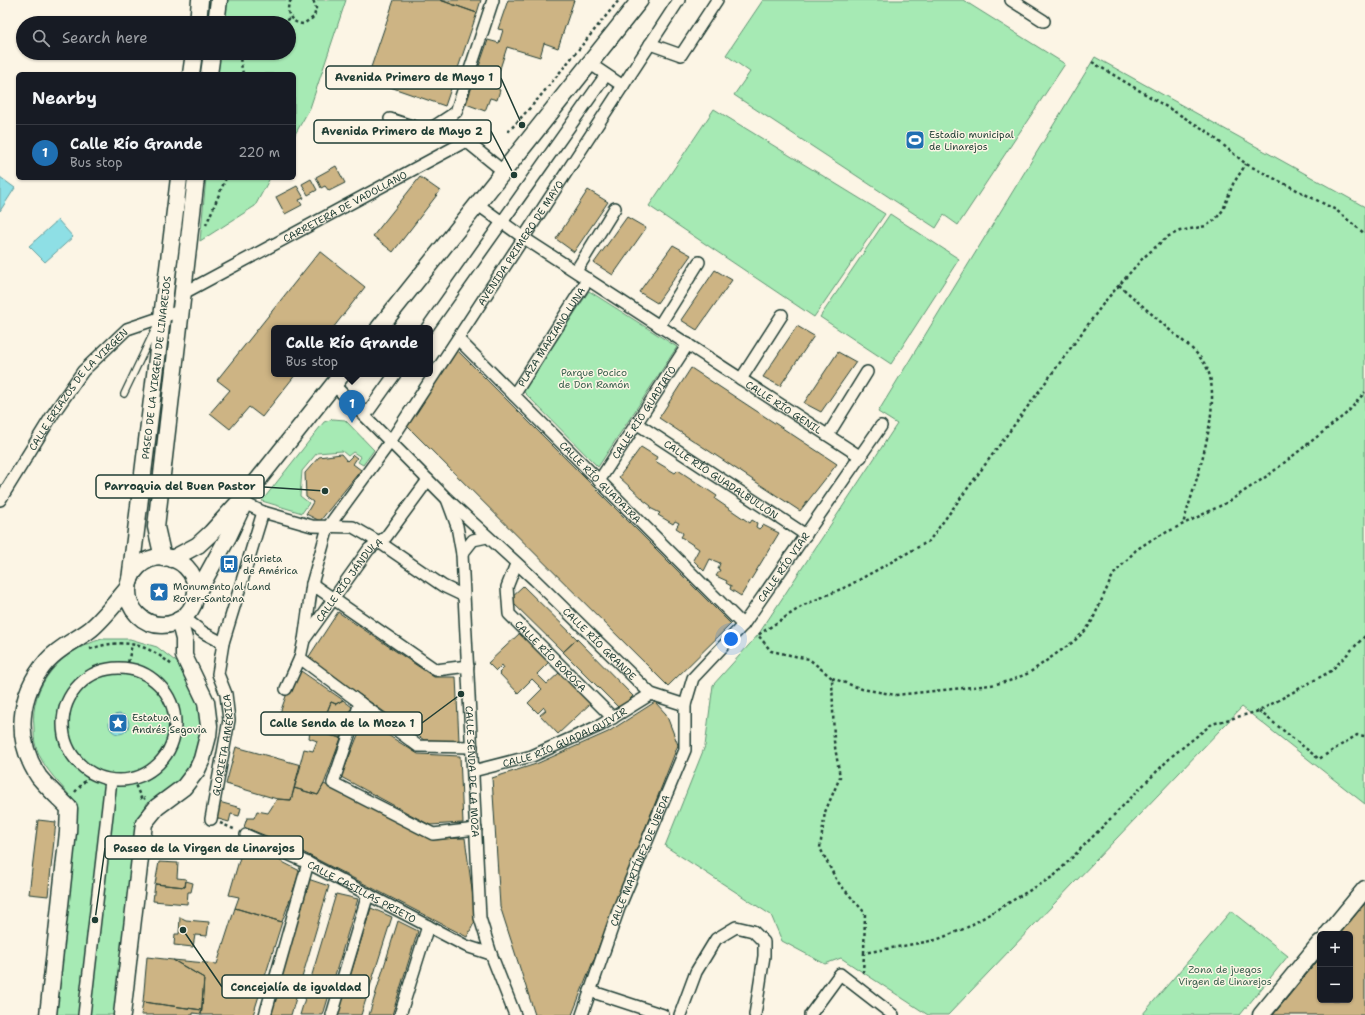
<!DOCTYPE html>
<meta charset="utf-8">
<style>
:root{--surface:#171b24;--page:#242831;--text:#f1f3f6;--muted:#9ea1a6;--line:#363941;--accent:#1f6fb2}
body{margin:0;font-family:"Shantell Sans",sans-serif;background:var(--page);color:var(--text)}
.controls{position:absolute;right:12px;bottom:12px;display:grid;overflow:hidden;border-radius:6px;box-shadow:0 1px 3px #0004}
.controls button{width:36px;height:36px;display:grid;place-items:center;padding:0;border:0;border-bottom:1px solid var(--line);background:var(--surface);color:var(--text);font:20px sans-serif}
.you{position:absolute;left:731px;top:639px;width:14px;height:14px;margin:-10px;border:3px solid #fff;border-radius:50%;background:#1a73e8;box-shadow:0 0 0 6px #1a73e833}
.badge{display:grid;place-items:center;width:26px;height:26px;border-radius:50%;background:var(--accent);color:#fff;font-size:13px;font-weight:700}
.pin{position:absolute;translate:-50% -33px;filter:drop-shadow(0 1px 2px #0008)}
.pin::after{content:'';position:absolute;top:21px;width:14px;height:12px;background:inherit;clip-path:polygon(0 0,100% 0,50% 100%)}
.popup{position:absolute;left:271px;top:325px;width:162px;height:52px;box-sizing:border-box;display:grid;place-content:center;border-radius:6px;background:var(--surface);filter:drop-shadow(0 1px 3px #0005);font-size:13px;white-space:nowrap;color:var(--muted)}
.popup b{font-size:15px;color:var(--text)}
.popup::after{content:'';position:absolute;left:50%;top:100%;margin-left:-8px;border:8px solid transparent;border-top-color:var(--surface)}
.list{margin:0;padding:0;list-style:none}
h2{display:flex;justify-content:space-between;align-items:center;height:52px;margin:0;padding:0 16px;font-size:17px}
h2 small{font-size:13px;font-weight:400;color:var(--muted)}
.list li{display:grid;grid-template-columns:26px 1fr auto;gap:12px;align-items:center;box-sizing:border-box;height:56px;padding:0 16px;border-top:1px solid var(--line)}
.list b{display:block;font-size:15px;white-space:nowrap}
.list p{margin:0;font-size:13px;white-space:nowrap;color:var(--muted)}
.list em{font-size:13px;font-style:normal;color:var(--muted)}
.icon{flex:none;width:22px;height:22px;fill:none;stroke:currentColor;stroke-width:2;stroke-linecap:round;stroke-linejoin:round}
.map{position:relative;flex:none;width:1365px;height:1015px;overflow:hidden}
.search{position:absolute;background:var(--surface);box-shadow:0 1px 3px #0004;left:16px;top:16px;width:280px;height:44px;display:flex;align-items:center;gap:10px;box-sizing:border-box;padding:0 14px;border-radius:22px;color:var(--muted);font-size:15px}
.panel{position:absolute;background:var(--surface);box-shadow:0 1px 3px #0004;left:16px;top:72px;width:280px;height:108px;border-radius:6px}
.map>svg:first-child{display:block}
.green{fill:#a6eab4;stroke:#629474}
.water{fill:#8edfe5;stroke:#629e9e}
.building{fill:#cdb484;stroke:#1f3d34}
.lines{fill:none;stroke-linecap:round;stroke-linejoin:round}
.lane-casing{stroke:#1f3d34;stroke-width:8}
.street-casing{stroke:#1f3d34;stroke-width:14}
.secondary-casing{stroke:#1f3d34;stroke-width:19}
.path{stroke:#1f3d34;stroke-width:2.5;stroke-dasharray:3 3;stroke-linecap:butt}
.lane{stroke:#fcf5e5;stroke-width:5.5}
.street{stroke:#fcf5e5;stroke-width:11}
.secondary{stroke:#fcf5e5;stroke-width:16}
.labels{text-anchor:middle;dominant-baseline:central;stroke-width:3;stroke-linejoin:round;paint-order:stroke}
.poi-label{font-size:10px;fill:#1f3d34;stroke:#fcf5e5;text-anchor:start}
.street-label{font-size:10px;fill:#1f3d34;stroke:#fcf5e5}
.park-label{font-size:10px;fill:#3a604e;stroke:#fcf5e5}
.leader{fill:none;stroke:#1f3d34;stroke-width:1.5}
.callout-dot{fill:#1f3d34;stroke:#fcf5e5;stroke-width:1.5}
.callout{fill:#fcf5e5;stroke:#1f3d34;stroke-width:1.5}
.callout-label{font-size:11px;text-anchor:middle;font-weight:bold;fill:#1f3d34}
</style>
<div class="map">
<svg width="1365" height="1015" viewBox="0 0 1365 1015">
<rect width="100%" height="100%" fill="#fcf5e5"/>
<filter id="ink" filterUnits="userSpaceOnUse"><feTurbulence type="fractalNoise" baseFrequency=".025" numOctaves="2"/><feDisplacementMap in="SourceGraphic" scale="8" xChannelSelector="R" yChannelSelector="G"/><feConvolveMatrix kernelMatrix="1 2 1 2 8 2 1 2 1" color-interpolation-filters="sRGB"/></filter>
<g filter="url(#ink)">
<path class="green" d="M226 0H346L310 108 294 136V74H218L220 53H289V23H223Z
M763 0H963L1065 64 958 225 944 215 936 228 734 95 750 72 726 55Z
M1095 57 1365 207V804L1242 707 948 1015H928L841 958 825 964 782 941 771 915 665 846 705 746 713 685 758 635 897 424 878 412Z
M714 109 885 214 814 317 649 206Z
M206 178H270L255 206 200 241Z
M890 214 959 259 891 364 820 317Z
M589 291 677 347 598 467 523 391Z
M333 419 345 420 374 450 363 465 358 462 361 457 353 452 348 456 342 451 317 453 302 471 300 496 309 503 302 513 262 501 324 422Z
M102 639H130L157 647 179 664 195 687 203 714 201 742 190 768 171 789 147 803 138 826 117 1015H52L76 804C62 784 44 771 36 747 34 741 34 734 34 728 29 684 62 650 102 639Z
M1231 911 1288 956 1240 1015H1142Z"/>
<path class="water" d="M0 177 15 188 0 211Z
M58 220 73 237 45 262 29 246Z
M109 724a10 10 0 1 1 20 0a10 10 0 1 1-20 0Z"/>
<path class="building" d="M394 0H440L477 13 445 106 367 79Z
M440 0H481L477 13Z
M508 0H574L558 48 544 43 540 57 507 47 494 87 500 90 497 100 490 98 485 111 466 104 488 40 499 43 503 30 498 29Z
M336 166 345 183 329 191 325 186 321 188 316 177Z
M420 177 440 191 393 252 373 236Z
M311 179 317 190 308 195 302 184Z
M297 186 304 198 299 200 302 205 285 214 276 197Z
M588 190 608 202 574 252 556 239Z
M627 217 646 228 613 275 594 263Z
M673 245 691 255 657 303 639 292Z
M320 251 365 287 333 328H274V374H296L262 417 249 407 230 429 210 413 230 390 217 380Z
M715 270 732 280 697 330 681 320Z
M797 326 814 336 780 386 763 377Z
M456 349 731 624 668 686 407 426Z
M838 352 856 362 821 412 804 403Z
M691 368 837 464 800 511 659 418Z
M641 447 657 457 655 461 675 473 678 470 717 496 715 499 750 523 752 520 757 523 756 527 759 529 763 525 779 533 741 596 730 589 731 586 726 583 727 581 716 576 720 570 718 569 720 563 710 559 704 571 693 560 699 549 681 537 683 534 682 532 676 528 679 523 675 521 673 524 658 515 660 513 650 508 651 506 643 500V499L619 477Z
M341 454 347 461 353 455 357 458 353 464 361 470 320 521 306 514 313 502 306 497 305 473 319 457Z
M523 586 577 639 563 652 509 599Z
M338 612 434 677H456L459 741 424 740 308 658Z
M520 633 549 662 537 674 547 684 560 672 591 703 558 734 540 715 546 710 544 707 538 713 528 703 542 689 532 679 518 693 499 673 504 668 502 665 496 671 488 663Z
M577 639 633 696 620 709 563 652Z
M301 671 343 700 336 704 331 702 323 722 313 720 312 724 280 713 286 696Z
M343 700 352 707 341 738 310 730 313 720 323 722 331 702 336 704Z
M655 702 666 714 678 745 572 1015H535L500 906 492 778 536 764 608 732Z
M364 720 418 754 460 756 463 823 430 825 341 777Z
M310 730 341 738 324 784 318 795 294 788 304 749 313 751 317 741 309 738Z
M236 747 301 765 291 800 277 799 226 784Z
M324 784 432 839 465 838 476 919 467 937 291 846 244 827 247 818H254L257 811 268 813 277 799 291 800 294 788 318 795Z
M219 802 241 808 239 816 231 814 229 822 215 818Z
M38 820 56 822 48 896 29 894Z
M243 847 259 850 300 871 282 922 235 908 239 897 229 895Z
M159 862 178 863 177 878 186 879 185 887 155 884Z
M308 879 329 886 291 1015H270Z
M186 881 193 883 191 892H188L187 904 153 901 155 884 185 887Z
M336 894 358 899 323 1015H300Z
M1365 903V1015H1273L1320 958V1000H1350V934H1340Z
M235 908 282 922 253 1015H201L204 978 173 960 217 964Z
M371 908 392 917 361 1015H338Z
M180 917 186 920 209 922 207 936 195 935 193 947 174 945 175 934H179Z
M398 921 418 931 392 1015H369Z
M147 957 173 960 204 978 202 1010 143 1002Z
M143 1002 202 1010 201 1014 193 1013V1015H141Z"/>
<g class="lines">
<defs>
<path id="lane" d="M124 394 154 331"/>
<g id="street">
<path d="M1011 0 1044 21"/>
<path d="M650 44 681 55 717 0"/>
<path d="M589 63 623 86"/>
<path d="M390 119 427 131 456 112 493 0"/>
<path id="s1" d="M477 204 524 238 861 457"/>
<path d="M576 271 615 208"/>
<path id="s2" d="M182 294 466 141 503 171"/>
<path d="M659 326 699 262"/>
<path d="M427 328 606 75"/>
<path id="s3" d="M458 339 743 625"/>
<path d="M741 379 782 315"/>
<path id="s4" d="M334 385 447 499 535 580 651 694 685 705"/>
<path id="s5" d="M514 395 588 279"/>
<path d="M365 416 395 374"/>
<path id="s6" d="M636 423 806 535"/>
<path d="M828 435 867 372"/>
<path id="s7" d="M599 481 688 344"/>
<path id="s8" d="M447 499 457 526 462 554 480 918 491 954 515 1015"/>
<path id="s9" d="M0 500 53 414 83 371 127 329 180 311"/>
<path d="M244 503 263 512 312 526 353 527 379 542 443 586 464 596"/>
<path d="M462 554 473 540 487 537"/>
<path id="s10" d="M516 564 507 587 509 614 613 718"/>
<path d="M312 584 436 670 468 666"/>
<path d="M183 617 204 633 223 643"/>
<path id="s11" d="M304 640 312 584 328 527 390 442 679 0"/>
<path d="M300 658 418 746 472 747"/>
<circle cx="119" cy="724" r="56"/>
<path id="s12" d="M286 689 300 658 304 640 369 549 386 537 428 480"/>
<path d="M360 703 333 783 433 834 476 829"/>
<path id="s13" d="M473 771 532 756 601 725 651 694"/>
<path id="s14" d="M211 819 229 720 226 694 218 674 223 643 263 512"/>
<path id="s15" d="M246 835 308 863 466 946 491 954"/>
<path d="M590 991 663 1015"/>
<path d="M84 1015 111 780"/>
<path d="M265 1015 308 863"/>
<path d="M332 1015 368 894"/>
<path d="M400 1015 428 926"/>
<path id="s16" d="M582 1015 619 908 685 750V705L693 678 743 625 881 426"/>
<path d="M680 1015 696 972 716 939 736 927 753 931 764 942V956L755 1015"/>
<path d="M810 1015 840 974 893 1015"/>
</g>
<g id="secondary">
<path d="M198 23 200 0"/>
<path d="M216 23 219 0"/>
<path d="M191 74 194 53"/>
<path d="M209 74 212 53"/>
<path d="M379 328 640 0"/>
<circle cx="162" cy="591" r="34"/>
<path d="M163 558 156 527 196 178"/>
<path d="M172 559 198 545 211 533 250 490 342 374"/>
<path id="s17" d="M130 580 179 178"/>
<path d="M195 597 228 537 243 505"/>
<path d="M1328 934 1365 889"/>
<path d="M48 1015 68 832 69 808C59 798 48 788 39 777 14 740 18 694 47 661 59 647 77 640 91 629 105 617 116 602 128 588"/>
<path d="M122 1015 144 823 157 807 184 787 197 770 202 759 208 736 209 726 206 702 184 656V639L179 620"/>
<path d="M1261 1015 1320 943"/>
</g>
</defs>
<use href="#lane" class="lane-casing"/>
<use href="#street" class="street-casing"/>
<use href="#secondary" class="secondary-casing"/>
<path class="path" d="M291 0C284 11 290 23 303 24L314 17 316 8 313 0
M281 23 290 18
M239 53 243 74
M1092 62 1205 130 1246 164 1336 210 1365 234
M508 132 538 99 619 0
M206 225 226 178
M1119 285C1137 301 1154 316 1172 332 1184 342 1198 352 1206 366 1225 402 1194 486 1183 524
M90 649C123 638 146 643 172 665
M127 668 132 644
M832 678 862 689 896 695 991 685 1009 681 1029 673 1073 642 1086 630 1092 621 1113 575 1136 550 1151 540 1228 502 1270 474 1347 413 1365 392
M1259 711 1319 759 1357 735 1365 736
M133 780 142 800 145 798
M75 792 91 774
M220 823 236 830
M864 953 865 913 837 881 820 848 825 812 840 777 834 741 832 678 809 659 771 651 758 635 804 605 848 586 929 541 1106 300 1143 258 1167 237 1180 231 1206 226 1215 220 1223 210 1233 184 1246 164
M863 973 864 953 936 940 966 928 1054 876 1172 756 1212 724 1259 711 1331 671 1365 636"/>
<use href="#lane" class="lane"/>
<use href="#street" class="street"/>
<use href="#secondary" class="secondary"/>
</g>
</g>
<defs>
<symbol id="stadium-square" viewBox="-11 -11 22 22"><rect x="-9" y="-9" width="18" height="18" rx="4" fill="#1f6fb2" stroke="#fcf5e5"/><path d="M0-5a6.5 5 0 1 0 0 10a6.5 5 0 1 0 0-10ZM-3.5-1.8h7v3.6h-7Z" fill="#fff"/></symbol>
<symbol id="bus-square" viewBox="-11 -11 22 22"><rect x="-9" y="-9" width="18" height="18" rx="4" fill="#1f6fb2" stroke="#fcf5e5"/><path d="M-5-6H5V4H4V6H2V4H-2V6H-4V4H-5ZM-3.5-4V0h7V-4ZM-3.5 1.2v1.5H-2V1.2ZM2 1.2v1.5H3.5V1.2Z" fill="#fff"/></symbol>
<symbol id="sight-square" viewBox="-11 -11 22 22"><rect x="-9" y="-9" width="18" height="18" rx="4" fill="#1f6fb2" stroke="#fcf5e5"/><path d="M0-6L1.8-2.2L6-1.7L2.9 1.2L3.7 5.4L0 3.3L-3.7 5.4L-2.9 1.2L-6-1.7L-1.8-2.2Z" fill="#fff"/></symbol>
</defs>
<g fill-rule="evenodd">
<use href="#stadium-square" x="904" y="129" width="22" height="22"/>
<use href="#bus-square" x="218" y="553" width="22" height="22"/>
<use href="#sight-square" x="148" y="581" width="22" height="22"/>
<use href="#sight-square" x="107" y="712" width="22" height="22"/>
</g>
<g class="labels">
<g class="poi-label">
<text x="929" y="134">Estadio municipal<tspan x="929" dy="12">de Linarejos</tspan></text>
<text x="243" y="558">Glorieta<tspan x="243" dy="12">de América</tspan></text>
<text x="173" y="586">Monumento al Land<tspan x="173" dy="12">Rover-Santana</tspan></text>
<text x="132" y="717">Estatua a<tspan x="132" dy="12">Andrés Segovia</tspan></text>
</g>
<g class="street-label">
<text stroke="none"><textPath href="#s2" startOffset="185">CARRETERA DE VADOLLANO</textPath></text>
<text stroke="none"><textPath href="#s11" startOffset="459">AVENIDA PRIMERO DE MAYO</textPath></text>
<text stroke="none"><textPath href="#s5" startOffset="69">PLAZA MARIANO LUNA</textPath></text>
<text stroke="none"><textPath href="#s17" startOffset="214">PASEO DE LA VIRGEN DE LINAREJOS</textPath></text>
<text stroke="none"><textPath href="#s9" startOffset="136">CALLE ERIAZOS DE LA VIRGEN</textPath></text>
<text stroke="none"><textPath href="#s1" startOffset="368">CALLE RÍO GENIL</textPath></text>
<text stroke="none"><textPath href="#s7" startOffset="82">CALLE RÍO GUADIATO</textPath></text>
<text stroke="none"><textPath href="#s6" startOffset="102">CALLE RÍO GUADALBULLÓN</textPath></text>
<text stroke="none"><textPath href="#s3" startOffset="202">CALLE RÍO GUADAIRA</textPath></text>
<text stroke="none"><textPath href="#s16" startOffset="501">CALLE RÍO VIAR</textPath></text>
<text stroke="none"><textPath href="#s12" startOffset="128">CALLE RÍO JÁNDULA</textPath></text>
<text stroke="none"><textPath href="#s4" startOffset="371">CALLE RÍO GRANDE</textPath></text>
<text stroke="none"><textPath href="#s10" startOffset="111">CALLE RÍO BOROSA</textPath></text>
<text stroke="none"><textPath href="#s13" startOffset="98">CALLE RÍO GUADALQUIVIR</textPath></text>
<text stroke="none"><textPath href="#s14" startOffset="75">GLORIETA AMÉRICA</textPath></text>
<text stroke="none"><textPath href="#s8" startOffset="275">CALLE SENDA DE LA MOZA</textPath></text>
<text stroke="none"><textPath href="#s16" startOffset="165">CALLE MARTÍNEZ DE ÚBEDA</textPath></text>
<text stroke="none"><textPath href="#s15" startOffset="129">CALLE CASILLAS PRIETO</textPath></text>
</g>
<g class="park-label">
<text x="594" y="372">Parque Pocico<tspan x="594" dy="12">de Don Ramón</tspan></text>
<text x="1225" y="969">Zona de juegos<tspan x="1225" dy="12">Virgen de Linarejos</tspan></text>
</g>
</g>
<path class="leader" d="M522 125L501 78M514 175L491 131M325 491L264 487M461 694L422 723M95 920L105 848M183 930L222 987"/>
<g class="callout-dot">
<circle cx="522" cy="125" r="4"/>
<circle cx="514" cy="175" r="4"/>
<circle cx="325" cy="491" r="4"/>
<circle cx="461" cy="694" r="4"/>
<circle cx="95" cy="920" r="4"/>
<circle cx="183" cy="930" r="4"/>
</g>
<g class="callout">
<rect x="326" y="66" width="175" height="23" rx="4"/>
<rect x="314" y="120" width="177" height="23" rx="4"/>
<rect x="96" y="475" width="168" height="23" rx="4"/>
<rect x="261" y="712" width="161" height="23" rx="4"/>
<rect x="105" y="836" width="198" height="23" rx="4"/>
<rect x="222" y="975" width="147" height="23" rx="4"/>
</g>
<g class="callout-label">
<text x="414" y="81">Avenida Primero de Mayo 1</text>
<text x="402" y="135">Avenida Primero de Mayo 2</text>
<text x="180" y="490">Parroquia del Buen Pastor</text>
<text x="342" y="727">Calle Senda de la Moza 1</text>
<text x="204" y="852">Paseo de la Virgen de Linarejos</text>
<text x="296" y="991">Concejalía de igualdad</text>
</g>
</svg>
<div class="controls">
<button>+</button>
<button>−</button>
</div>
<div class="you"></div>
<div class="pin badge" style="left:352px;top:423px">1</div>
<div class="popup"><b>Calle Río Grande</b>Bus stop</div>
<div class="search"><svg class="icon" aria-label="search" viewBox="0 0 24 24"><circle cx="10" cy="10" r="6"/><path d="M15 15l6 6"/></svg>Search here</div>
<section class="panel">
<h2>Nearby<small></small></h2>
<ul class="list">
<li><span class="badge">1</span><div><b>Calle Río Grande</b><p>Bus stop</p></div><em>220 m</em></li>
</ul>
</section>
</div>
